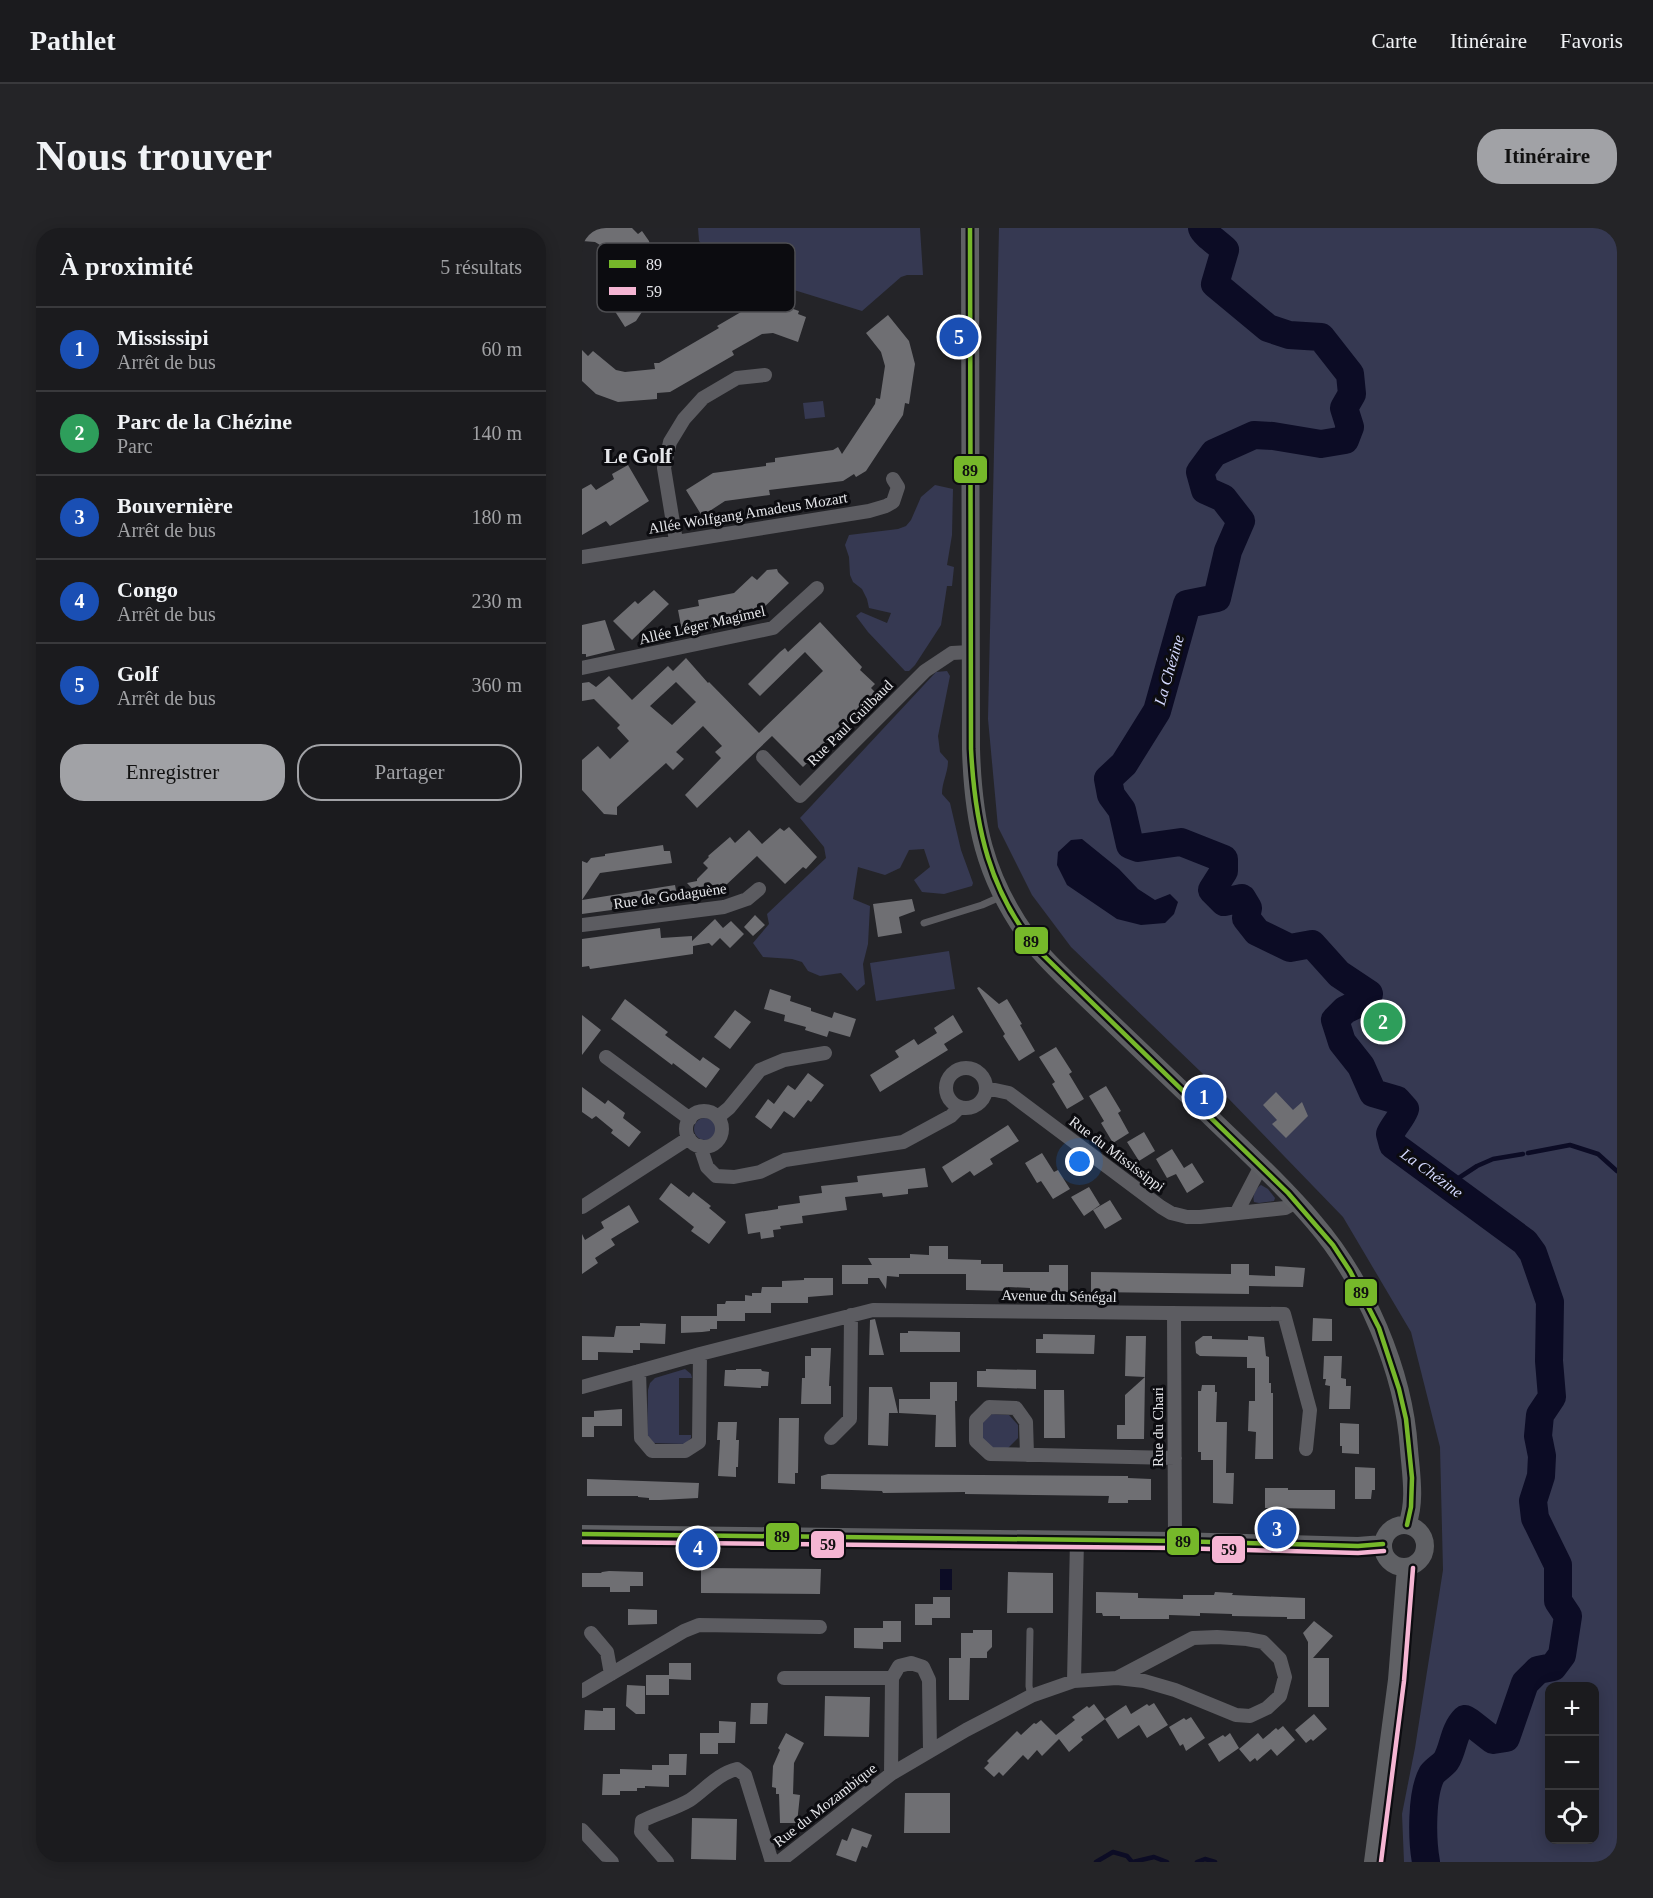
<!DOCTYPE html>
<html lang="fr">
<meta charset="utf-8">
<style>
:root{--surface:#1b1b1e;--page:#242427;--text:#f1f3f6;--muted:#a0a1a4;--line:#39393c;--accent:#a1a2a6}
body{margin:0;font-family:"Times New Roman",serif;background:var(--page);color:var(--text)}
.controls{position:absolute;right:18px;bottom:18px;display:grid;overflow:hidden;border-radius:12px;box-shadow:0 3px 15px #0003}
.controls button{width:54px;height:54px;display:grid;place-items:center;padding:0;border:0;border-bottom:2px solid var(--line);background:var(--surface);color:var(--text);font:30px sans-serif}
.you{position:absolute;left:498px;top:934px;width:21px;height:21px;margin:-15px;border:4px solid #fff;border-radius:50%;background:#1a73e8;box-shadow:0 0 0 9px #1a73e833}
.badge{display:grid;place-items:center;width:39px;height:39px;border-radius:50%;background:var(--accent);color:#fff;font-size:20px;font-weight:700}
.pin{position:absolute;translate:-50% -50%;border:3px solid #fff;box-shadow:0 2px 6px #0006}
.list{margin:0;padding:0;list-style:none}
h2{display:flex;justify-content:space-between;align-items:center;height:78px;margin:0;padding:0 24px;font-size:26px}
h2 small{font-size:20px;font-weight:400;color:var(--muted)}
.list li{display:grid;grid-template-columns:39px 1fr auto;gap:18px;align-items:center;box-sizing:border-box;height:84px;padding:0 24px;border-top:2px solid var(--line)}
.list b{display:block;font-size:22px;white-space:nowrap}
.list p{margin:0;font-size:20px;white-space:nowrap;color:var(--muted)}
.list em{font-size:20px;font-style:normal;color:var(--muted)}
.actions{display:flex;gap:12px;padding:18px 24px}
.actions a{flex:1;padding:14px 0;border:2px solid var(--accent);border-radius:24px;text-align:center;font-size:21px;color:var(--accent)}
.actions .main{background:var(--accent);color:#111}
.icon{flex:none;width:33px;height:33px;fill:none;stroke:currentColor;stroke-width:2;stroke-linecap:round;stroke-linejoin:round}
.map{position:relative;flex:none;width:1035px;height:1634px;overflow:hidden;border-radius:24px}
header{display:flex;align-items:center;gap:36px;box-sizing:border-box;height:84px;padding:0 30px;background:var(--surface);border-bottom:2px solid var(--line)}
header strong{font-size:28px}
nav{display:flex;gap:33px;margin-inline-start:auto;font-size:21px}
.intro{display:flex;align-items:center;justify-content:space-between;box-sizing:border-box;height:144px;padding:0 36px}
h1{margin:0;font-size:42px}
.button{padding:15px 27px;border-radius:24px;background:var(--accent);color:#111;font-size:21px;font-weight:700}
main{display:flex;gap:36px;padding:0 36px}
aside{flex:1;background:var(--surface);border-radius:24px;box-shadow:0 3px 15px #0003}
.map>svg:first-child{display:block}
.green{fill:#363952;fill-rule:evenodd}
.water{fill:#0c0c25}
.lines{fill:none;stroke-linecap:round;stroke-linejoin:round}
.stream{stroke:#0c0c25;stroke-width:4.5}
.river{stroke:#0c0c25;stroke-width:28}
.building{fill:#6f6f73;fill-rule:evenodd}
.lane{stroke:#5c5c61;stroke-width:7}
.street{stroke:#5c5c61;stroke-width:14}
.secondary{stroke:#5f6064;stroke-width:18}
.bus-1-casing{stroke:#0c0c10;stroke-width:9}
.bus-2-casing{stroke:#0c0c10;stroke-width:9}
.bus-1{stroke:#76b82a;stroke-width:4.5}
.bus-2{stroke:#f5b5d3;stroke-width:4.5}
.labels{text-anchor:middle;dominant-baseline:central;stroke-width:6;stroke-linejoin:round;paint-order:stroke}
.street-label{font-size:15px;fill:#e5e6ea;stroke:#0c0c10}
.water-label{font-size:16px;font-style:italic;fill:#d4d9fe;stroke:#0c0c10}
.district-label{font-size:21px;font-weight:bold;fill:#e5e6ea;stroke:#0c0c10}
.key{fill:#0c0c10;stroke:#4d4d51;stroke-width:1.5}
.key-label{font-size:16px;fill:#e5e6ea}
.line-badge{stroke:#0c0c10;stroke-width:2}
.pale-badge-label{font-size:16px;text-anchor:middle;font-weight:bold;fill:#111}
</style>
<header>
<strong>Pathlet</strong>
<nav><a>Carte</a><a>Itinéraire</a><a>Favoris</a></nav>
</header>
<div class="intro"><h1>Nous trouver</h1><a class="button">Itinéraire</a></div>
<main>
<aside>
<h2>À proximité<small>5 résultats</small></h2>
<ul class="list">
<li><span class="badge" style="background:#1a4fb4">1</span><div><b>Mississipi</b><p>Arrêt de bus</p></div><em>60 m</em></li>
<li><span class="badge" style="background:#2e9e5b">2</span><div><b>Parc de la Chézine</b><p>Parc</p></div><em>140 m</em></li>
<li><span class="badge" style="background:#1a4fb4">3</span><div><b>Bouvernière</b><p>Arrêt de bus</p></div><em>180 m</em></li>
<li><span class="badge" style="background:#1a4fb4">4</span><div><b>Congo</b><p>Arrêt de bus</p></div><em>230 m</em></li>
<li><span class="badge" style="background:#1a4fb4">5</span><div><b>Golf</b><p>Arrêt de bus</p></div><em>360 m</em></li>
</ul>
<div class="actions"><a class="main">Enregistrer</a><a>Partager</a></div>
</aside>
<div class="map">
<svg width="1035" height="1634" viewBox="0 0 1035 1634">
<rect width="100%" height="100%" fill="#242428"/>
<path class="green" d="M116 0H338L341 47H325L319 49 280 83 212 62 198 54 163 59 143 72 140 71 139 37 117 13Z
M417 0H1035V1634H822L820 1586 833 1520 861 1342 858 1219 829 1104 761 989 645 869 489 719 450 667 416 599 406 491ZM968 1458H1012V1612H968Z
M241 173 243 189 223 191 221 175Z
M353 257 371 261 370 307 365 337 372 339 370 358H365L359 397 333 437 327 443H323L286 404 274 388 279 384 305 395 309 385 287 380 285 371 280 361 271 354 268 347 267 329 263 317 267 307 316 301 324 298 329 292 339 269Z
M365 443 368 448 356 508 358 524 366 533C366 545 360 554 360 566L368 575 379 622 391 655 390 658 362 666 340 664 332 652 348 639 342 621 327 622 318 640 303 647 276 639 271 671 288 678 286 716 281 736 283 756 275 763 259 745 238 748 226 743 220 734 210 731 181 729 171 715 187 696 185 686 244 630 242 619 218 590 354 444Z
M367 723 373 761 294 773 288 735Z
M112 901a11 11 0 1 1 22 0a11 11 0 1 1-22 0Z
M679 957 686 961 693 970 692 973 677 975 672 974C670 968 674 960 679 957Z
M103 1141 109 1146 110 1150H97V1207H109V1210L103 1216 71 1215 65 1210 66 1162 68 1155 73 1150Z
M410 1186 427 1187 436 1197V1210L425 1221 409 1220 399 1209 400 1195Z"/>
<path class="water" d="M500 611 537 641 556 661 573 672 588 666 596 674 592 686 583 695 559 697 535 691 485 657 475 637 476 624 489 612Z
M358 1341H370V1362H358Z"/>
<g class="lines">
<path class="stream" d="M946 925 988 917 1016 926 1035 943
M866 957 895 938 911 931 941 926
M514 1634 531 1624 545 1628 550 1634
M551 1634 572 1629 585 1634
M615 1634 623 1631 633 1634"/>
<path class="river" d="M620 0C622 6 637 16 643 22L633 56 686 100 707 107 739 109 768 146 770 166 762 180 768 199 763 212 739 216 691 208 672 207 632 225 618 244 623 262 641 270 659 293 646 323 635 370 605 376 575 483 542 536 526 551 529 567 540 582 548 617 556 620 599 614 642 631V643L630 662 642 674 660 670 666 680 664 690 675 704 708 720 730 716 757 746 787 766 782 773 763 782 753 792 760 814 779 838 791 865 815 872 823 881C819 891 812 897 808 906L811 917 943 1014 951 1025 968 1074 967 1133 970 1169 958 1187 956 1208 960 1228 959 1248 951 1273 953 1290 976 1337V1373L986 1388 980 1427 971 1439 956 1442 943 1455 924 1510 911 1512 888 1494 883 1491C871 1503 872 1520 864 1533 860 1538 854 1541 850 1546 839 1566 840 1612 844 1634"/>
</g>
<path class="building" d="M0 0H50L56 6 60 3 67 13 75 44 71 67 54 93 43 99 27 74 31 71 42 56 44 45 38 23 33 26 13 14 0 13Z
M194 75 217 83 216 86 224 89 216 114 191 105 180 106 150 123 152 127 88 164 75 165V171L36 174 14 166 0 153V122L6 128 11 123 34 142 43 144 73 141 72 135H77L137 100 135 98 171 77Z
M306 87 327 113 333 136 327 176 323 175 321 187 284 243 274 249 272 246 261 253 187 262 188 267 143 273 120 288 104 262 131 245 184 238V235L193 234V230L251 222 256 219 260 226 293 176 294 170 298 171 303 138 299 124 284 105Z
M46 237 67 273 28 298 24 293 0 307V261L9 256 14 262 32 251 30 246Z
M195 341 196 344 207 355 171 390 167 386 151 394V397L101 408 96 382 117 378 116 372 152 365 170 348 175 352 185 342Z
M72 362 87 376 50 412 31 393 53 373 56 376Z
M23 392 33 422 4 429V426H0V397Z
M238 394 280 439 278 442 293 456 289 460 294 465 271 487 273 489 221 539 190 508 115 580 103 567 139 530 133 524 140 518 121 498 94 524 102 531 91 542 84 535 35 579V587L22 586 0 562V532L16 518 28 531 47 513 35 500 38 497 12 471 0 473V455L7 454 14 459 27 448 50 472 86 438 91 443 104 430 126 455 127 454 177 505 241 443 223 424 178 468 166 456 198 424 203 420 206 424ZM94 454 114 474 90 497 68 478Z
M207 599 235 629 224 641 221 639 203 656 175 628 143 658 141 655 128 668 124 665 118 669 105 655 115 653V651L126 640 121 635 127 629 126 628 148 609 153 615 167 602 180 616 198 600 202 603Z
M81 617 82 623H88L90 635 18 645 0 672 93 657 96 673 0 686V633L5 635 9 630 23 628V626Z
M330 671 333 683 317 689 320 705 296 709 291 676Z
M173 687 183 697 171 708 162 699Z
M133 691 141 700 149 693 162 706 148 720 138 710 130 718 127 715 111 718V726L8 741 7 738 0 739V711L78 700 79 710 110 708V713Z
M397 759 417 776 425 771 440 796 438 797 453 823 437 833 421 808 423 806 395 760Z
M188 761 209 768 208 773 229 780V783L250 790 252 784 274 791 268 809 247 803 245 809 223 802 224 799 202 793 203 787 182 781Z
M43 771 86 804 83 807 118 833 121 829 138 841 124 860 91 835 90 837 29 791Z
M153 782 169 794 148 821 132 809Z
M0 787 19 802 0 827Z
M371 787 381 804 362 816 366 822 298 864 288 847 317 829 313 823 332 811 336 817 355 805 352 800Z
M474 819 490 844 487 846 502 871 485 881 470 856 473 854 457 829Z
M226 845 242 857 229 874 226 872 212 890 202 883 189 901 173 889 186 871 192 876 206 857 213 862Z
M524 858 539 883 536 885 547 905 531 915 519 895 522 893 507 868Z
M0 859 23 876 26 872 43 885 41 890 59 904 47 919 29 905 31 902 14 888 10 891 0 884Z
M694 864 711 882 720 874 726 888 704 910 690 896 695 892 681 877Z
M426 897 437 913 408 931 411 936 392 948 388 943 370 955 360 939Z
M562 904 573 923 557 933 545 914Z
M590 921 602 940 610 935 622 954 605 965 594 946 585 950 574 931Z
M460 925 472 944 476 942 488 961 471 971 459 953 455 955 443 935Z
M343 940 346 959 326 961V966L301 969 300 965 263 969 265 982 220 988 221 995 198 998 199 1001 191 1002 192 1009 179 1011 178 1004 166 1006 163 986 196 981V978L218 975 217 968 240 965 239 958 276 954 275 948Z
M89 955 107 969 111 964 129 978 127 980 144 994 127 1016 109 1003 112 999 77 971Z
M507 959 518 977 502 988 489 969Z
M528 972 540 991 523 1001 511 982Z
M47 977 57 994 29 1011 33 1017 13 1030 16 1035 0 1046V1006L3 1012 22 1000 19 994Z
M347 1018H366V1031L399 1032V1036H421V1044H467V1037H486V1064H448V1060L426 1059V1063L384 1062V1046H317V1049L305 1048 304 1061 297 1050H286V1056H260V1037H290L286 1030H328V1026L347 1027Z
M649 1036H667V1047L693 1048V1038L723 1040 721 1059 667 1058V1066L509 1064V1044L649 1046Z
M222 1050H251V1067L226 1069V1075H189V1085H163V1093H135V1101H128V1103L120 1104 99 1105V1088H135V1090V1076H143L144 1073H163V1067L170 1068V1065H179L180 1059H200V1053L222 1052Z
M731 1090 750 1091V1113H730Z
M293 1091 302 1127H287L288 1092Z
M58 1095 84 1096 83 1116 58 1115V1122H51V1125L16 1124V1132H0V1108L32 1109 34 1098H58Z
M326 1103 378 1104V1124H318V1105H326Z
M461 1106 513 1107 512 1126 454 1125V1111H461Z
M544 1108H564L563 1149 543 1148Z
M621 1108H630V1111L666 1112V1108L682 1109 684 1128 687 1129V1155H689V1165H691V1231H673L674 1204 666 1203 667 1173H673V1140H665V1129L618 1128 614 1125 613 1114Z
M229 1120H249L247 1158H249V1176H219L220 1150H223V1128H229Z
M742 1128H760L759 1150 764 1151V1158H769L768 1181H747L748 1158 743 1157 744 1151H741Z
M154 1141H179L180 1143 187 1144 186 1158H179V1160L142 1158 143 1142H154Z
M404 1141 454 1142V1161L395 1159V1143H404Z
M563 1149 562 1211H535V1197H543V1167Z
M348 1154H375V1173H373L374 1219H353L354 1187 317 1185V1171H348Z
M620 1157H633V1164H635L634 1194H645L644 1245H652L651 1276 631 1275V1232H619V1224H616V1163H619Z
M287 1159H310L316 1185H307L306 1218 286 1217Z
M462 1162H482L483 1210H462Z
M40 1181V1198H12V1190V1209H0V1189H12V1183Z
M197 1190H217L216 1245H213V1256L196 1255Z
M136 1194H155L154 1212H157L156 1239H154V1249L136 1248 138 1212H135Z
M758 1195 777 1196V1226L760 1225V1218H758Z
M773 1239 793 1240V1262H790L789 1271H773Z
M246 1246 546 1248V1250L569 1251V1272H546V1275H526L527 1268 383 1266V1264L301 1265 300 1263 239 1261V1248Z
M5 1251 117 1255 116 1270 78 1272H67V1270L56 1269V1268H5Z
M683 1260H706V1262H753V1281L683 1280Z
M119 1340 239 1341 238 1366 119 1365Z
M27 1343 61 1344V1358H48V1364H28V1359H0V1345H19L20 1344Z
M426 1344 471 1345V1385H425Z
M514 1364 556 1365V1370L601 1371V1367H632L633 1364 651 1365 650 1367 723 1370V1391H705V1389L650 1388V1386L618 1385V1388L587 1387V1391H538V1388H521L520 1385H514Z
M351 1369H368V1390H350V1397H333V1376H351Z
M46 1381 75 1382V1396L46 1397Z
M301 1393H319V1414H301V1421L272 1420V1400H301Z
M732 1393 751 1408 731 1430H747V1479H726V1414L721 1405Z
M391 1402H410V1419L405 1424V1430H382H388L387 1472H367V1430H379V1405H391Z
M87 1435H109V1452L87 1451Z
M64 1447H87V1467H64Z
M45 1457 63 1458V1486H54L44 1478Z
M243 1468 288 1469 287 1509 242 1508Z
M169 1475H186L185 1496H168Z
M572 1475 586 1497 565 1510 557 1497 536 1511 523 1491 544 1477 549 1486 565 1476 567 1478Z
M512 1476 523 1491 499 1509 501 1512 487 1524 477 1511 460 1528 455 1522 446 1532 441 1527 421 1548 417 1544 412 1549 402 1540 407 1535 405 1533 435 1503 439 1507 452 1495 454 1496 459 1492 474 1507 493 1492 490 1489 505 1478 507 1480Z
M21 1480H33V1502H2L3 1482 21 1483Z
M732 1486 745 1501 731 1513 729 1511 724 1515 713 1502Z
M609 1489 623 1510 604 1523 601 1516 598 1518 587 1499 602 1490 604 1492Z
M137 1493 154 1494 153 1515H136V1526H118V1505H137Z
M701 1498 713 1512 695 1528 689 1521 675 1533 673 1530 668 1534 657 1521 676 1505 681 1511 694 1500 696 1502Z
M204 1505 222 1515 212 1535 211 1566 218 1567 215 1595H198L197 1566H194V1560L190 1559 191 1538 198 1522 196 1520Z
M648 1505 657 1520 637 1534 626 1516 641 1507 643 1509Z
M87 1526H105L104 1547H87V1559L63 1558V1560H55V1563H38V1567H20L21 1546H38V1541L70 1542V1537H87Z
M323 1565H368V1605H322Z
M110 1590 155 1591 154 1632 109 1631Z
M270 1600 290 1607 285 1620 280 1618 274 1634 254 1627 260 1611 265 1613Z"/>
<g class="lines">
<path class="lane" d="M342 695 400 677 418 669
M448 1403 447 1458 449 1468"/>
<path class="street" d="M94 313 82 240 88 214 102 191 121 170 155 150 183 147
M0 329 287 283 304 278 311 274 316 259 311 251
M0 440 191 400 235 360
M181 529 218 568 343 443 370 425 388 424
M0 697 142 679 165 671 177 661
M24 829 108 891
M364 860a20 20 0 1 1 40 0a20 20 0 1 1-40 0Z
M404 860 427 865 579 979 589 985 605 989H618L703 980 714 974
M104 901a18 18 0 1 1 36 0a18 18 0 1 1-36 0Z
M136 889 147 880 178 842 202 832 243 825
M118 918 125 939 134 948 152 949 178 944 203 932 321 914 369 888 378 879
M0 979 107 910
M655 984 679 938
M592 1085 593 1313
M57 1143 59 1210 70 1223H103L117 1214 118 1126
M0 1159 118 1126 291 1082 702 1086 728 1182 724 1221
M249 1210 268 1191 269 1087
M445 1227 444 1194 434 1180 407 1179 394 1192V1213L408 1226 593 1230
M9 1405 25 1424 29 1446
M202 1450H310
M492 1453 495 1312
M0 1463 102 1403 117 1397 238 1399
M309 1546 310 1450 317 1438 329 1435 341 1439 347 1452 348 1523
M0 1602 30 1634
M85 1634 59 1604 60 1593C75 1585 93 1581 108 1572 124 1561 135 1546 155 1541L163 1547 190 1634
M197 1634 309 1546 384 1502 449 1468 492 1453 535 1450 562 1453 593 1462 654 1487 668 1488 685 1480 698 1468 703 1449 698 1431 681 1414 665 1411 635 1409 611 1410 535 1450"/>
<path class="secondary" d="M388 0 389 521C391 593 402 648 445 708 456 724 471 738 485 752 531 796 577 840 623 884 660 920 699 955 732 994 783 1053 822 1143 827 1221 829 1247 834 1273 825 1297
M801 1318a21 21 0 1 1 42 0a21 21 0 1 1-42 0Z
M0 1306 593 1313 776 1318 801 1316
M791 1634 815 1452 824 1339"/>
<defs>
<path id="bus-1" d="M388 0 389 521C393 598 407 666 459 725L706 965 751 1017 768 1043 797 1100 817 1161 824 1191 830 1250 829 1279 825 1297
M0 1306 593 1313 776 1318 801 1316"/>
<path id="bus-2" d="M0 1314 593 1320 776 1325 802 1323
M799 1634 822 1453 831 1340"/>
</defs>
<use href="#bus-1" class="bus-1-casing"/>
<use href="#bus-2" class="bus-2-casing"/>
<use href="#bus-1" class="bus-1"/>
<use href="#bus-2" class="bus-2"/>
</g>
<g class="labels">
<g class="street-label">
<text transform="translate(166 285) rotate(-9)">Allée Wolfgang Amadeus Mozart</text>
<text transform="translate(120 397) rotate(-13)">Allée Léger Magimel</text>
<text transform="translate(268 495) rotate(-45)">Rue Paul Guilbaud</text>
<text transform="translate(88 668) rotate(-8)">Rue de Godaguène</text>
<text transform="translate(535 926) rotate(37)">Rue du Mississippi</text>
<text transform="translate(477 1068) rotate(1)">Avenue du Sénégal</text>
<text transform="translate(576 1199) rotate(-90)">Rue du Chari</text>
<text transform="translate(243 1577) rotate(-38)">Rue du Mozambique</text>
</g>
<g class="water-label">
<text transform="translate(587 442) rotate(-74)">La Chézine</text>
<text transform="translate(850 945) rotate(36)">La Chézine</text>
</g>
<g class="district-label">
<text x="56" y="228">Le Golf</text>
</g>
</g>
<rect x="15" y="15" width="198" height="69" rx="9" class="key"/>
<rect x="27" y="32" width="27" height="8" fill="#76b82a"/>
<rect x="27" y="59" width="27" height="8" fill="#f5b5d3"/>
<g class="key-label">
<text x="64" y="42">89</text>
<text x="64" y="69">59</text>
</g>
<g class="line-badge">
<rect x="371" y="227" width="35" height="29" rx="6" fill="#76b82a"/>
<rect x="432" y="698" width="35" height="29" rx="6" fill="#76b82a"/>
<rect x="762" y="1050" width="34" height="29" rx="6" fill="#76b82a"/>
<rect x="183" y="1294" width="35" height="29" rx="6" fill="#76b82a"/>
<rect x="584" y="1299" width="34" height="29" rx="6" fill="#76b82a"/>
<rect x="228" y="1302" width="35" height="29" rx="6" fill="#f5b5d3"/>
<rect x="629" y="1307" width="35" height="29" rx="6" fill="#f5b5d3"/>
</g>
<g class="pale-badge-label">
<text x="388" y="248">89</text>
<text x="449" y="719">89</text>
<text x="779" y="1070">89</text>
<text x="200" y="1314">89</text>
<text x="601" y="1319">89</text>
<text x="246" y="1322">59</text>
<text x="647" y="1327">59</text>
</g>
</svg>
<div class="controls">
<button>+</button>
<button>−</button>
<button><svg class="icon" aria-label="locate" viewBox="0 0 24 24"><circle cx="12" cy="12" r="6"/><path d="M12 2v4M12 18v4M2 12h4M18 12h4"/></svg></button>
</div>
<div class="you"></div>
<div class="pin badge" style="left:622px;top:869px;background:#1a4fb4">1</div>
<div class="pin badge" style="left:801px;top:794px;background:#2e9e5b">2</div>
<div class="pin badge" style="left:695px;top:1301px;background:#1a4fb4">3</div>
<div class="pin badge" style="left:116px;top:1320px;background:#1a4fb4">4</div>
<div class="pin badge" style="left:377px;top:109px;background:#1a4fb4">5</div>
</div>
</main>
